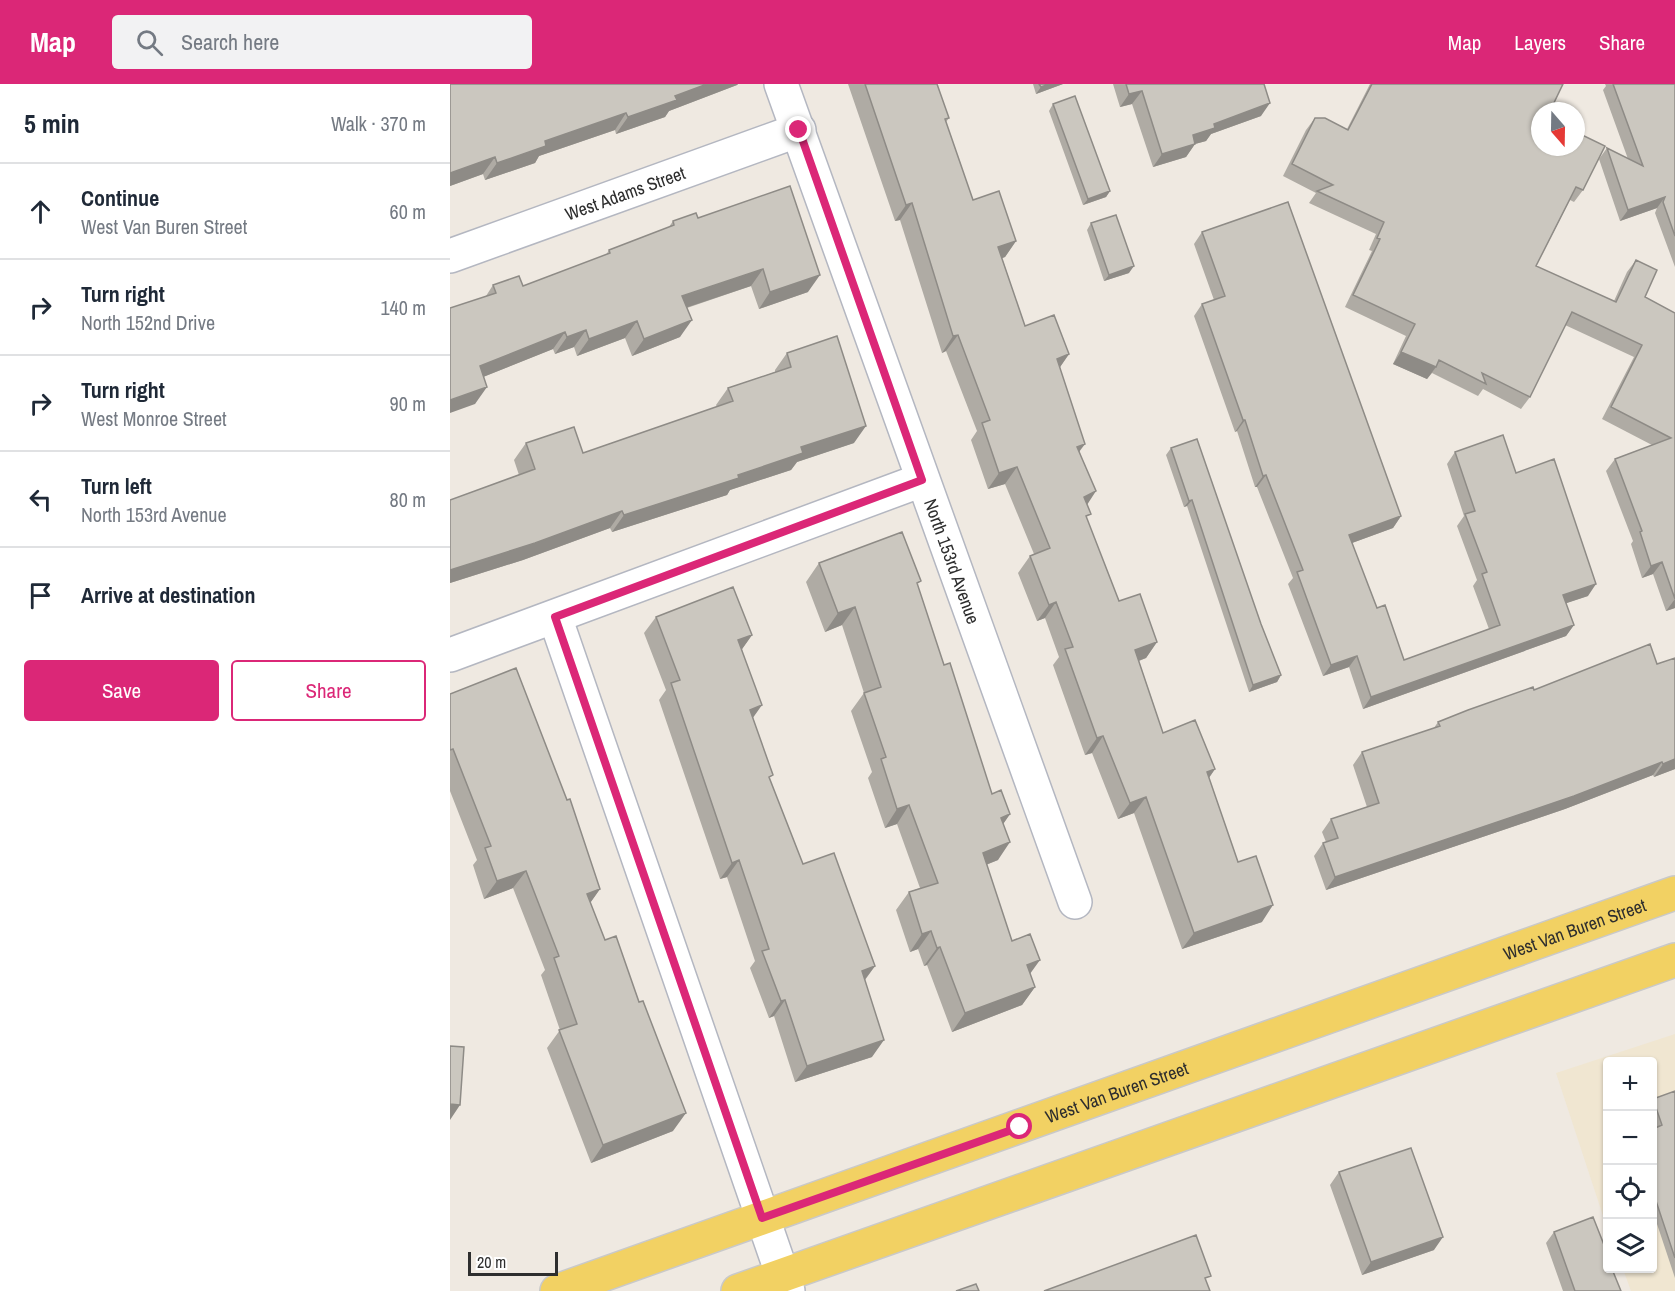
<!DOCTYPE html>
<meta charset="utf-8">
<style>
:root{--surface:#fff;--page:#f2f2f3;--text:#1f2937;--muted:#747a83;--line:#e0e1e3;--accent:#db2777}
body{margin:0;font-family:"Archivo Narrow",sans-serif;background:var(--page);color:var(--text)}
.controls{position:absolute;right:18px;bottom:18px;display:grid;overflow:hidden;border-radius:6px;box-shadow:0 2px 4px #0004}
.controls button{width:54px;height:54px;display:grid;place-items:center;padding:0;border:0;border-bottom:2px solid var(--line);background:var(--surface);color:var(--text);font:30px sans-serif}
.compass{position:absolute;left:1081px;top:18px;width:54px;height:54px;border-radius:50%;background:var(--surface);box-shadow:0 2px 4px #0004;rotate:160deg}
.scale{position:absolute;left:18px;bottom:15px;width:90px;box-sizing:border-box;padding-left:6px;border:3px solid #2e2e2e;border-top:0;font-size:16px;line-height:21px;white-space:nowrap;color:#2e2e2e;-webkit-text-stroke:4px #fff;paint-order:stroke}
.stop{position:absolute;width:18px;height:18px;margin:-14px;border:4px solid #db2777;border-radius:50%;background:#fff}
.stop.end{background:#db2777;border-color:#fff;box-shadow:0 2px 6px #0008}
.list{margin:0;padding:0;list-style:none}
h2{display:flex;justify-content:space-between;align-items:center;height:78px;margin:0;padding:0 24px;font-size:26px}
h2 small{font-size:20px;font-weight:400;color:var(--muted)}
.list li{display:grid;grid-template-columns:39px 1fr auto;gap:18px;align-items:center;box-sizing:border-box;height:96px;padding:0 24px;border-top:2px solid var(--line)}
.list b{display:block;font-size:22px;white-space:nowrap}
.list p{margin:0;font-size:20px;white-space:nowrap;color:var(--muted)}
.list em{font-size:20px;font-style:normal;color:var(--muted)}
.actions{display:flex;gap:12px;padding:18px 24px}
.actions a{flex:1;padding:14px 0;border:2px solid var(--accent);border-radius:6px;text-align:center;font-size:21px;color:var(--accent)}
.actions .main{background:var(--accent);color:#fff}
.icon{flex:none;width:33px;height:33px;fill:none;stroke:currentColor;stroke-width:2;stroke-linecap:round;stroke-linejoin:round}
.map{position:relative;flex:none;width:1225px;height:1207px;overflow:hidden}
header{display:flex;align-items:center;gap:36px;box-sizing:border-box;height:84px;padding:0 30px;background:var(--accent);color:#fff}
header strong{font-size:28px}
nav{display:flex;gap:33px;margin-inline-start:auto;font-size:21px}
.search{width:420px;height:54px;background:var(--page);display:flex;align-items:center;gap:15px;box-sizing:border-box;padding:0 21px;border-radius:6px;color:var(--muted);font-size:22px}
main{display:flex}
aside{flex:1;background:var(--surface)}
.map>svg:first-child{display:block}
.education{fill:#f0e6d1}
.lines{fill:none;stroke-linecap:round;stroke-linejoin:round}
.street-casing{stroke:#b4b7c1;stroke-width:36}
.primary-casing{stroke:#c9c9c9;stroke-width:36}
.street{stroke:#fff;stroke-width:33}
.primary{stroke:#f2d163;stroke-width:33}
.wall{fill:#afaba4}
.shaded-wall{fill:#8e8b86}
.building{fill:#cbc7bf;stroke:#8e8b86;stroke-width:1.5}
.route{stroke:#db2777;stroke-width:8}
.labels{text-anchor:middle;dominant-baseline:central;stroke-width:4.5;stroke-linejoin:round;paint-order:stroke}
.street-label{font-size:18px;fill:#2e2e2e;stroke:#fff}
</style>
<header>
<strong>Map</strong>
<div class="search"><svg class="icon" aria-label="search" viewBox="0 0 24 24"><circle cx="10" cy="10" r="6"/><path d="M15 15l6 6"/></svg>Search here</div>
<nav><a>Map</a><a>Layers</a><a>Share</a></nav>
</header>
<main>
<aside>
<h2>5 min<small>Walk · 370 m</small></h2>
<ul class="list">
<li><svg class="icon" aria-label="ahead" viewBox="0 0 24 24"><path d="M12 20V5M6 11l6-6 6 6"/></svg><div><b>Continue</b><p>West Van Buren Street</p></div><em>60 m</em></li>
<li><svg class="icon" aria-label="right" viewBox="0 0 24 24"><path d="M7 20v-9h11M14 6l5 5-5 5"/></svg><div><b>Turn right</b><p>North 152nd Drive</p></div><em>140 m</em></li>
<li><svg class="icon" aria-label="right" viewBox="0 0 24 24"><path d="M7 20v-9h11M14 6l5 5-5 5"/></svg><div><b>Turn right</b><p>West Monroe Street</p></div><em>90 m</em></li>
<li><svg class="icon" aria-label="left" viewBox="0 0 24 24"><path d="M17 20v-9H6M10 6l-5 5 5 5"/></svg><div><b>Turn left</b><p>North 153rd Avenue</p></div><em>80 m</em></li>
<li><svg class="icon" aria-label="arrive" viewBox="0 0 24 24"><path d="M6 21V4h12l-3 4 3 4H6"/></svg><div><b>Arrive at destination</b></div></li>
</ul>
<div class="actions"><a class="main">Save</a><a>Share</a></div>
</aside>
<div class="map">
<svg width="1225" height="1207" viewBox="0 0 1225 1207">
<rect width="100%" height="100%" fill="#efe9e1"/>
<path class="education" d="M1225 950V1207H1181L1173 1185 1202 1184V978H1158L1157 1144 1106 989Z"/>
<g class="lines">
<defs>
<g id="street">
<path id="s1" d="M331 0 625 818"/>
<path id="s2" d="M0 172 349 46"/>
<path d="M105 533 338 1207"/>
<path d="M0 571 472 396"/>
</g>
<g id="primary">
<path id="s3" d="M107 1207 1225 809"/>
<path d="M288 1207 1225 876"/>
</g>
</defs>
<use href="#street" class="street-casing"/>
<use href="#primary" class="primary-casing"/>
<use href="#street" class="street"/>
<use href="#primary" class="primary"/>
</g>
<path class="wall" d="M0 0H288L287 1 219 27 215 33 166 50 165 46 89 72 85 79 35 96 33 90 0 102Z
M398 0H487L499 34 496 38 523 116 566 157 555 173 552 174 575 242 619 270 610 283 630 368 637 421V435L669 517 707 558 696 574 689 577 713 649 765 685 759 694 788 778 812 838 732 865 684 729 668 735 642 669 635 671 603 581 609 573 595 534 587 537 568 489 580 472 584 470 555 400 538 405 521 356 527 347 496 267 492 269 450 136 445 137Z
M583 0H613L586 10Z
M663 0H814L811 32 761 50 756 57 745 60 736 73 703 83 682 20 670 23Z
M920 0H1113L1090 27 1133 106 1124 118 1120 116 1086 182 1164 217 1177 188 1186 176 1195 213 1225 229V524L1216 527 1203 490 1192 494 1181 460 1183 457 1156 387 1165 375 1202 361 1152 335 1184 273 1115 241 1080 313 1071 325 1033 305 1028 312 982 289 977 295 943 280 956 252 895 223 922 167 919 166 926 150 859 119 866 109 833 92 856 46 865 34 897 45Z
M1155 0H1225V183L1205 129 1207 124 1170 137 1149 75 1157 64 1178 75 1153 6 1156 2Z
M603 20 660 107 656 113 633 121 599 27Z
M248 134 358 208 309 225 301 202 237 224 230 253 182 272 175 254 127 272 124 263 105 270 103 265 33 293 25 320 36 212 43 201 73 202 156 171 159 166 219 143 223 137Z
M641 139 679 189 654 197 637 146Z
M752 148 951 432 943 444 902 459 927 524 954 576 1039 545 1023 502 1027 496 1007 442 1014 432 997 380 1005 368 1066 389 1138 512 1116 519 1124 541 1116 552 913 625 899 583 873 592 838 500 843 494 807 403H805L787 347 785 348 744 232 752 220 764 216 744 160Z
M337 269 404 359 347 378 341 386 280 406 277 411 162 448 160 444 73 476 0 499V416L69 391 64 376 76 359 133 369 267 323 266 321 278 304 325 288V286Z
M721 364 811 540 831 591 827 598 799 608 737 422 734 423 716 371Z
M369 479 468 502 494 581 542 710 560 730 553 740 548 776 536 781 562 857 580 890 585 903 572 921 502 948 477 881 474 882 468 865 460 868 446 826 459 808 470 804 447 740 435 744 418 694 422 688 401 627 414 609 392 541 375 548 356 498Z
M206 533 302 551 292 565 303 634 320 696 353 780 425 882 415 896 422 973 345 998 324 932 319 934 300 884 305 877 277 793 270 795 209 616 216 606 194 549Z
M1225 574V685L1204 693 1203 691 1115 725 876 806 864 772 873 759 876 758 872 748 881 735 917 723 903 681 912 668 984 644 988 638 1084 606 1207 580Z
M0 610 150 805 140 819 223 1047 141 1079 97 964 110 946 91 891 95 886 63 804 34 815 23 781 27 776 0 707Z
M1225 1007V1194L1203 1128V1045L1205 1044 1203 1035V1015Z
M889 1088 984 1166 912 1191 880 1101Z
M1104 1148 1171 1207H1113L1096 1159Z"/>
<path class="shaded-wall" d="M257 0H288L287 1 219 27 215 33 166 50 178 33 225 12Z
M599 0H613L586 10 591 3Z
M692 7 682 20 670 23 679 10Z
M820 19 811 32 761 50 756 57 745 60 736 73 703 83 712 70 743 51 764 40Z
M176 29 165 46 89 72 85 79 35 96 47 79 95 57Z
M45 73 33 90 0 102V89Z
M660 107 656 113 633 121 638 115Z
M1215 113 1207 124 1170 137 1178 126Z
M462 119 450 136 445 137 456 121Z
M566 157 555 173 537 180 548 163Z
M684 182 679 189 654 197 659 191Z
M313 185 301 202 220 229 232 212Z
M370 191 358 208 309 225 320 208Z
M242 236 230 253 182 272 194 255Z
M187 237 175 254 127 272 139 255Z
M136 246 124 263 105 270 117 253Z
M115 248 103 265 18 299 30 282Z
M508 251 496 267 492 269 503 252Z
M951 268 986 283 977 295 943 280Z
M619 270 608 286 607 275Z
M37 303 25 320 0 329V316Z
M793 336H795L787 347 785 348Z
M416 342 404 359 347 378 341 386 280 406 277 411 162 448 174 431 288 391 351 363Z
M635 360 623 376 627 363Z
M567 383 555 400 538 405 549 389Z
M816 391 807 403H805L813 392Z
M646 407 635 424 634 413Z
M742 416 737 422 734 423 739 417Z
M172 427 160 444 73 476 0 499V486Z
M951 432 943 444 891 463 899 451Z
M1212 478 1203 490 1192 494 1201 482Z
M1146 500 1138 512 1105 523 1113 511Z
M1225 515V524L1216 527Z
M606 518 595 534 587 537 599 521Z
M405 523 392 541 375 548 388 529Z
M1124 541 1116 552 913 625 921 613Z
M302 551 290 568 288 556Z
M707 558 696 574 674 582 685 566Z
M907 572 899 583 873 592 881 581Z
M831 591 827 598 799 608 803 601Z
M312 621 300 638V626Z
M653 652 642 669 635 671 647 654Z
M1225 675V685L1204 693 1213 680Z
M1212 678 1203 691 1115 725 876 806 885 793Z
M765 685 753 702 757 688Z
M696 713 684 729 668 735 680 719Z
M459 721 447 740 435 744 447 725Z
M560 730 547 749 551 734Z
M560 758 548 776 520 787 533 769Z
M289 776 277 793 270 795 282 779Z
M76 787 63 804 34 815 47 797Z
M150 805 138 822 137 810Z
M823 821 812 838 732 865 744 849Z
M481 847 468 865 460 868 472 850Z
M490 863 477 881 474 882 487 864Z
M590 876 577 894V881Z
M425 882 413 898 412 887Z
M585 903 572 921 502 948 515 929Z
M335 916 324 932 319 934 331 917Z
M434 956 422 973 345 998 357 982Z
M0 1020 10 1021 0 1036Z
M236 1029 223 1047 141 1079 153 1061Z
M993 1153 984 1166 912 1191 921 1178Z"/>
<path class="building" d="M0 0H257L225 12 227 16 178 33 176 29 95 57 96 62 47 79 45 73 0 89Z
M415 0H487L499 34 495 35 523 116 549 107 566 157 548 163 575 242 604 231 619 270 607 275 635 360 627 363 646 407 634 413 641 430 636 432 669 517 690 510 707 558 685 566 713 649 745 636 765 685 757 688 788 778 806 772 823 821 744 849 696 713 680 719 653 652 647 654 615 565 623 563 606 518 599 521 580 472 600 464 567 383 549 389 532 339 540 336 508 251 503 252 462 119 456 121Z
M589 0H599L591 3Z
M676 0H814L820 19 764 40 765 44 743 51 745 60 712 70 692 7 679 10Z
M922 0H1113L1100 27H1090V63H1126V48L1155 62 1133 106 1126 103 1086 182 1166 218 1186 176 1207 186 1195 213 1225 229V515L1212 478 1201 482 1190 448 1192 447 1165 375 1221 354 1161 323 1192 261 1122 228 1080 313 1032 289 1036 300 989 276 986 283 951 268 965 240 903 211 930 155 927 154 934 138 867 107 883 101 842 80 865 34H875L898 46Z
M1163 0H1225V152L1213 118 1215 113 1178 126 1157 64 1193 82Z
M625 12 660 107 638 115 603 20Z
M340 102 370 191 320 208 313 185 232 212 242 236 194 255 187 237 139 255 136 246 117 253 115 248 30 282 37 303 0 316V224L46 209 43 201 69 192 73 202 160 169 159 166 224 141 223 137 246 129 248 134Z
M838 118 951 432 899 451 927 524 935 521 954 576 1050 541 1032 490 1037 488 1015 430 1025 427 1005 368 1053 351 1066 389 1104 375 1146 500 1113 511 1124 541 921 613 907 572 881 581 847 488 853 486 816 391 813 392 795 336H793L752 220 775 212 752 148Z
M666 131 684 182 659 191 641 139Z
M387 252 416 342 351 363 353 369 288 391 289 394 174 431 172 427 85 459 0 486V416L85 385 76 359 124 343 133 369 283 317 278 304 341 283 337 269Z
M747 355 811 540 831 591 803 601 742 416 739 417 721 364Z
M452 448 471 497 467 499 494 581 500 579 542 710 551 706 560 730 551 734 560 758 533 769 562 857 580 850 590 876 577 881 585 903 515 929 490 863 487 864 481 847 472 850 459 808 488 799 459 721 447 725 431 675 436 673 414 609 431 603 405 523 388 529 369 479Z
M283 503 302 551 288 556 312 621 300 626 323 691 319 693 353 780 384 769 425 882 412 887 434 956 357 982 335 916 331 917 312 867 319 865 289 776 282 779 221 599 230 596 206 533Z
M1200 560 1207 580 1225 574V675L1213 680 1212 678 1124 712 885 793 873 759 888 754 881 735 929 719 912 668 990 642 988 638 1018 626 1083 603 1084 606Z
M66 584 117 716 120 715 150 805 137 810 155 856 166 852 189 918 193 917 236 1029 153 1061 109 946 127 940 104 874 109 872 76 787 47 797 35 764 41 762 3 665 0 666V610Z
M0 962 14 963 10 1021 0 1020Z
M1225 1007V1174L1203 1108V1045L1212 1041 1203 1015Z
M961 1064 993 1153 921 1178 889 1088Z
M1143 1133 1158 1171V1185H1162L1171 1207H1125L1104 1148Z
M746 1151 761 1192 755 1194 760 1207H594Z
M526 1200 529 1207H506Z"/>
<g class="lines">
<path class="route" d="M349 46 472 396 105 533 312 1134 570 1043"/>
</g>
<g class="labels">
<g class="street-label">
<text stroke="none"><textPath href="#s2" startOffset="186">West Adams Street</textPath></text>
<text stroke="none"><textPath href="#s1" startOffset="507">North 153rd Avenue</textPath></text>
<text stroke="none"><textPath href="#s3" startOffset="1080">West Van Buren Street</textPath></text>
<text stroke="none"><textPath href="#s3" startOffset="594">West Van Buren Street</textPath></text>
</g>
</g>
</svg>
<div class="controls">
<button>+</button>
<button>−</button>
<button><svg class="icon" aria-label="locate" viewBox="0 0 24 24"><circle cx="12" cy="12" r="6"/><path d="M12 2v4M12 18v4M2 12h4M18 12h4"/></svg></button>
<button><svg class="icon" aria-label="layers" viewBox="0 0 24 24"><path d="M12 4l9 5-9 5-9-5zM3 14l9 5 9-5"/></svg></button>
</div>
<svg class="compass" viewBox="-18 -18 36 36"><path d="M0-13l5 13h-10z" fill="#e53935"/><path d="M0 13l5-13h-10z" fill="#747a83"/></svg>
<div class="scale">20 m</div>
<div class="stop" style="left:570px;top:1043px"></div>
<div class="stop end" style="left:349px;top:46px"></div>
</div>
</main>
